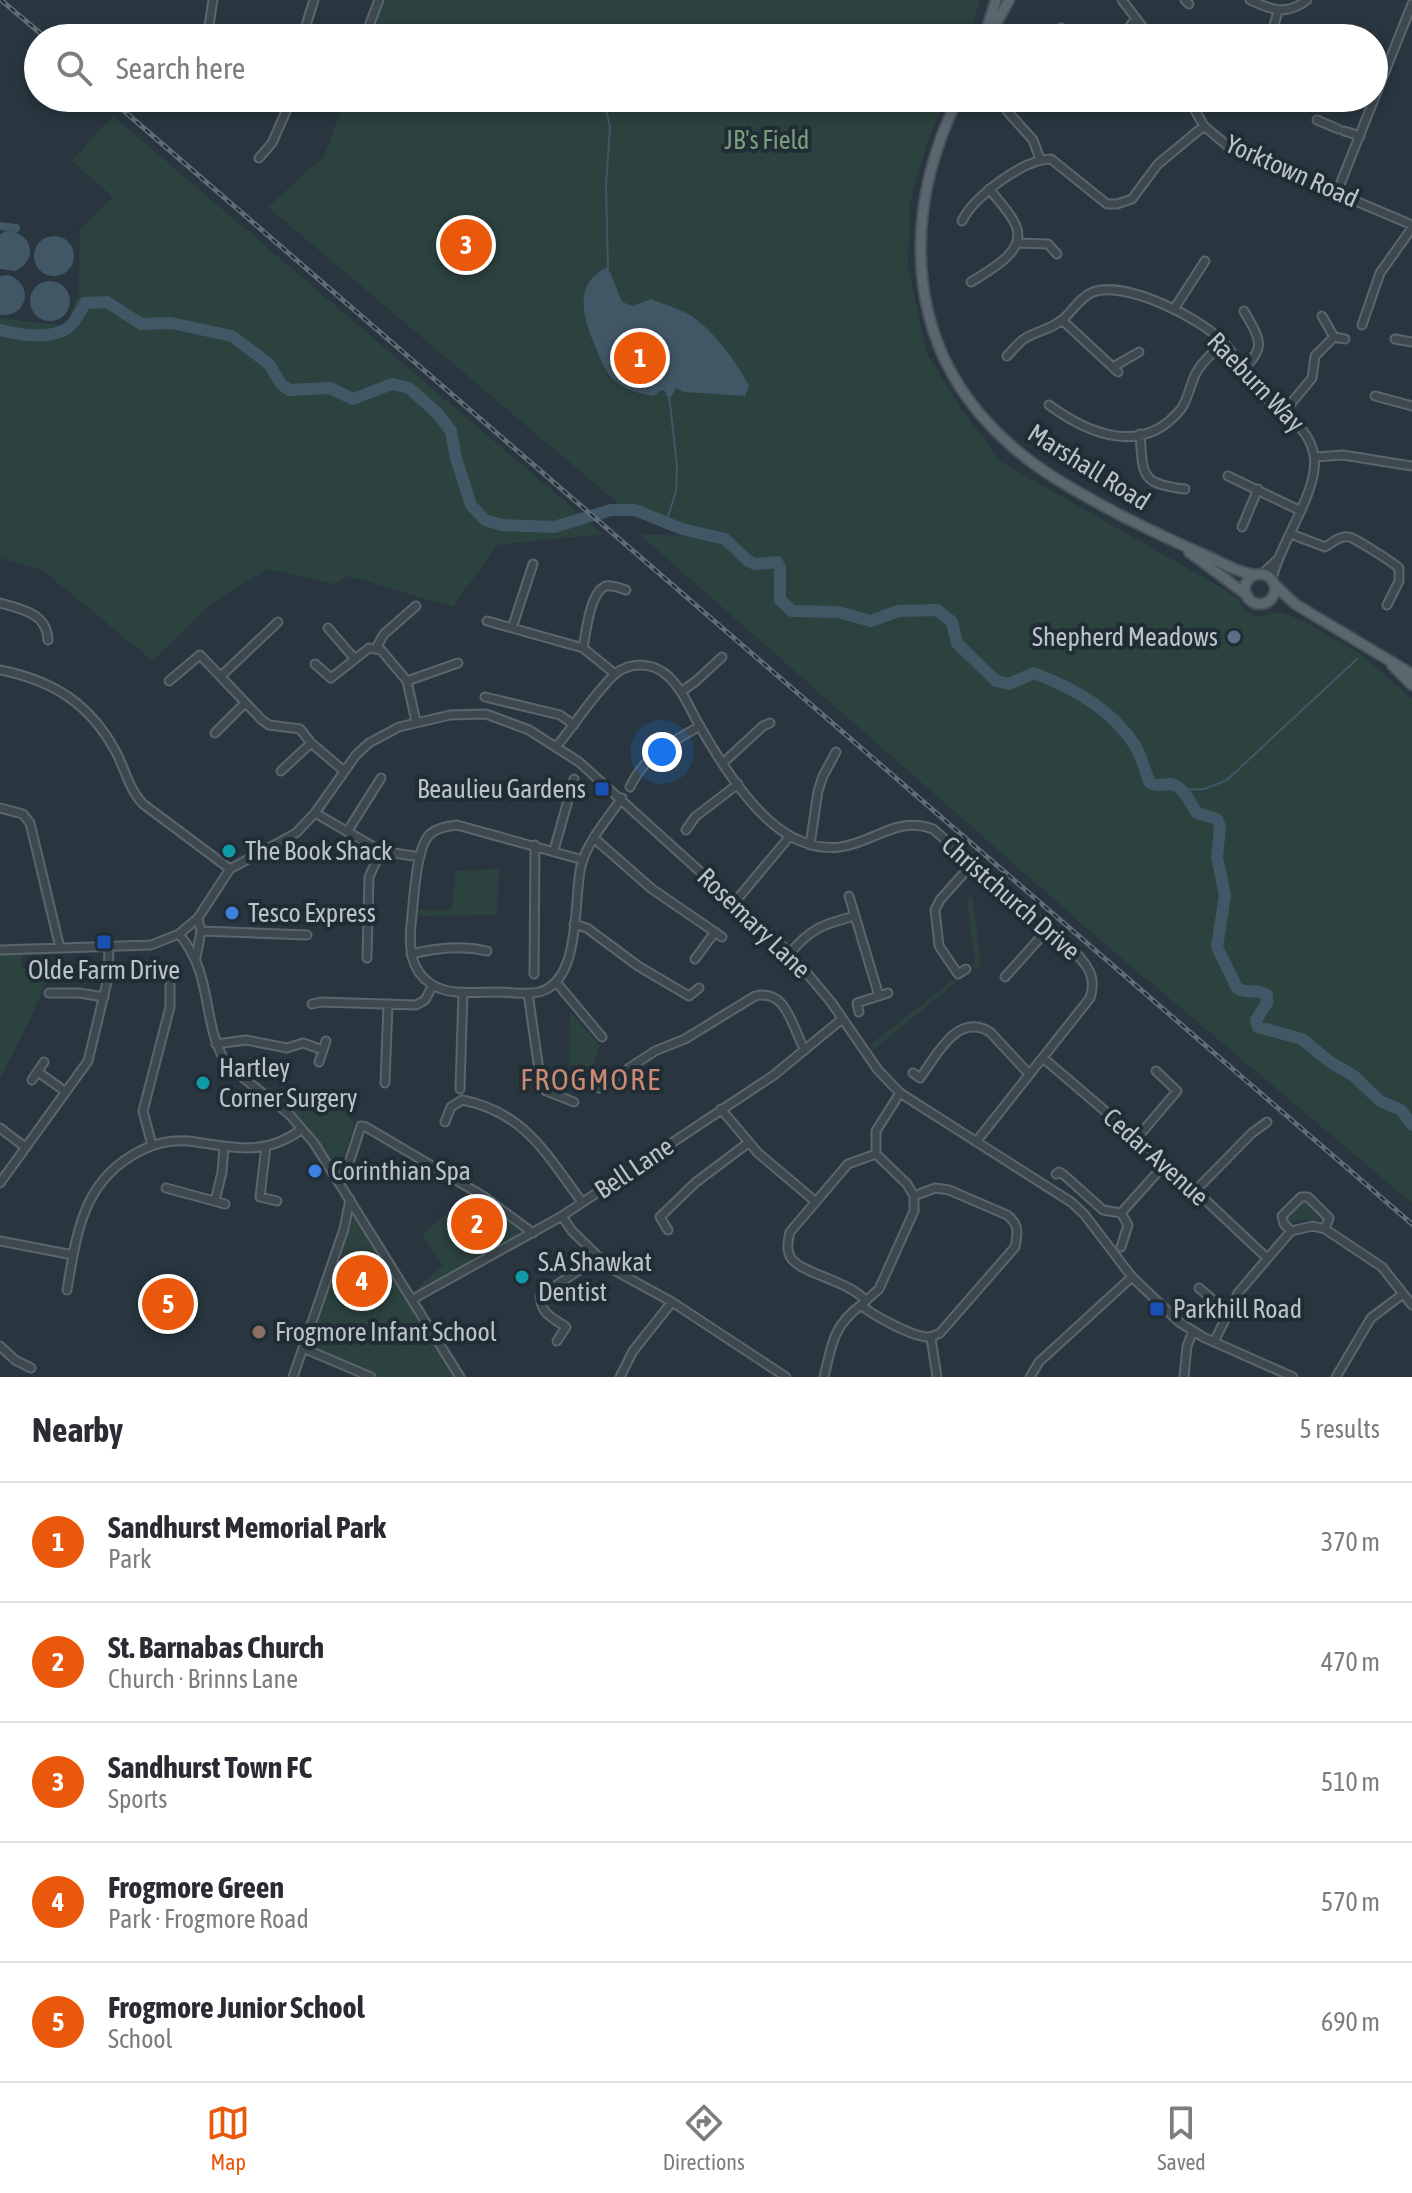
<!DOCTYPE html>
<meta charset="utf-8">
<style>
:root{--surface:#fff;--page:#f2f2f3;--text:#2b2b33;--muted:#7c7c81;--line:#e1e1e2;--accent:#ea580c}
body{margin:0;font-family:"Asap Condensed",sans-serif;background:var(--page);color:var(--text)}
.you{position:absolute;left:662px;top:752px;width:28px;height:28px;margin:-20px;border:6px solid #fff;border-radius:50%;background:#1a73e8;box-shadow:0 0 0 12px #1a73e833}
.badge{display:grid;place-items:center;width:52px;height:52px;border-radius:50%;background:var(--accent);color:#fff;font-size:26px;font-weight:700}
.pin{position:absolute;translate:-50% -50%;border:4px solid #fff;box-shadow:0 2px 8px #0006}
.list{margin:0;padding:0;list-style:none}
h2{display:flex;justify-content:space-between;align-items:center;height:104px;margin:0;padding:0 32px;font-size:34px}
h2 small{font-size:26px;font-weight:400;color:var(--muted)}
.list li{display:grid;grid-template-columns:52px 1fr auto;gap:24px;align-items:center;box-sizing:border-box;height:120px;padding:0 32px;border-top:2px solid var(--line)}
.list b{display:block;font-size:30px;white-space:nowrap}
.list p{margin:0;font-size:26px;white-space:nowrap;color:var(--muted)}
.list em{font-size:26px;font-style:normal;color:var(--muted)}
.icon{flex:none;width:44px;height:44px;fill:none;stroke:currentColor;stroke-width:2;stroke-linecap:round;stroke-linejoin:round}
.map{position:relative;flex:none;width:1412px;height:1377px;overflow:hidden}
.search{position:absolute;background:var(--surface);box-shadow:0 4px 12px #0003;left:24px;right:24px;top:24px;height:88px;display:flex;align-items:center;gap:20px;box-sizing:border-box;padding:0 28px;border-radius:44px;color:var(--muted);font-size:30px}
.sheet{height:704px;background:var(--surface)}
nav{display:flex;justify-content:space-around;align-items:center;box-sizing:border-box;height:112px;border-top:2px solid var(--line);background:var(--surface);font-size:22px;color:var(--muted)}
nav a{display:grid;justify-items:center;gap:4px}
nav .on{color:var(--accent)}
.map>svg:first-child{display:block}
.green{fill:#2c423f}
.water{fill:#415766}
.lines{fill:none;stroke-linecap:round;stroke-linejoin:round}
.stream{stroke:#415766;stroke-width:2}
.canal{stroke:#415766;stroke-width:8}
.river{stroke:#415766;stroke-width:12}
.minor-casing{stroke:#5b666c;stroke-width:11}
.major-casing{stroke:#465158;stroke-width:13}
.minor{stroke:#3d484f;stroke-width:7}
.major{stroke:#5b676f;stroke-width:9}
.rail-casing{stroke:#5f6d75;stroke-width:5}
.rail{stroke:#212d34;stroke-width:2;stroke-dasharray:6;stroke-linecap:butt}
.service-dot{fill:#5c6f8a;stroke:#212d34;stroke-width:3}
.transit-dot{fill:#1a4fb4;stroke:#212d34;stroke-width:3}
.culture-dot{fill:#0f9aa8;stroke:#212d34;stroke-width:3}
.shop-dot{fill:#3f7fe0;stroke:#212d34;stroke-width:3}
.education-dot{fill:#8d6e63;stroke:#212d34;stroke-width:3}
.labels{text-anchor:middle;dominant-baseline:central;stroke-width:8;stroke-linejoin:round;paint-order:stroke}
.park-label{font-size:26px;fill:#7a9d7c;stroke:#212d34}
.street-label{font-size:26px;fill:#b9c3c9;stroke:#212d34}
.poi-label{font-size:26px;fill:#b9c3c9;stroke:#212d34;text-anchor:start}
.quarter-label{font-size:30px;letter-spacing:2px;fill:#cb8873;stroke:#212d34}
</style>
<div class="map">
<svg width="1412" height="1377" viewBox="0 0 1412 1377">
<rect width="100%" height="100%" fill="#29363f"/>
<path class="green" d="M385 0H980L969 38H370Z
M346 98H946L930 135 910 202 908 265 926 352 960 407 1001 462 1215 584 1237 598 1245 610 1256 617 1280 612 1303 621 1361 654 1412 699V1203L1105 944 639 534 684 536 638 508 626 510 268 207 324 156Z
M113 116 603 534 497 545 453 607 348 576 335 584 267 569 211 604 153 661 42 570 0 558V318L66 326 79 293 80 229 113 197 72 161Z
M499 869 497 915 414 916V910H452L455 871Z
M972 895 981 965 976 969 972 965 975 962 967 900Z
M0 954H23L21 968 32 971 37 964H54L29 1022 0 1079Z
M954 979 957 982 873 1050 870 1045Z
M570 1012 600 1046 590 1073 569 1064Z
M261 1086 343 1106 354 1124 342 1165 339 1168 335 1165 301 1119Z
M1306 1199 1324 1216V1220H1298L1291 1224 1284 1217 1300 1201Z
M448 1213 459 1228 461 1227 472 1240 503 1214 516 1224 519 1232 515 1237 420 1289 419 1286 443 1265 422 1234Z
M353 1216 454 1377H378L359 1366 308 1345 350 1217Z"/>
<path class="water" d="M7 231C33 232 39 261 15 271L0 269V234Z
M34 256a20 20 0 1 1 40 0a20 20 0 1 1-40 0Z
M608 267 622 302 633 306 651 299C665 305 685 310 697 320 718 337 737 363 749 386L745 396 684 392 676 388 672 396H667L665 391 661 390 654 396C640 394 625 390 614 380 605 372 601 359 596 348 583 319 572 283 608 267Z
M9 275C35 285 27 318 0 315V276Z
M30 301a20 20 0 1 1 40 0a20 20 0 1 1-40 0Z"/>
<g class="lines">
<path class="stream" d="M600 37V38
M604 98 610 128 606 186 608 267
M666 522 676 492 677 467 669 394
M1182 790 1204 789 1227 780 1357 659"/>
<path class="canal" d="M0 226 16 228"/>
<path class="river" d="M0 330C19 335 55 341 71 325 77 319 81 310 85 303L107 302 141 324 171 323 232 336 269 364 281 384 289 390 330 388 353 399 392 384 409 388 438 414 451 431 456 458 471 505 485 520 502 525 554 527 611 510H635L682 529 725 539 748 561 755 564 777 562 780 568V600L792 611 838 612 871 621 898 611 937 610 952 622 957 643 996 681 1009 684 1034 673C1075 689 1112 709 1136 747 1142 758 1145 771 1150 783 1158 787 1161 784 1170 784 1183 785 1190 803 1197 813L1217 819 1220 827 1217 857 1225 895 1217 947 1237 988C1246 995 1258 988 1267 995V1003L1256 1020 1258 1027 1302 1039 1330 1062 1354 1076 1380 1101 1401 1110 1412 1125"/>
<defs>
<path id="minor" d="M1122 0 1151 38
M1185 0 1189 4
M1250 0C1272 10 1286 16 1307 0
M369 26 379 0
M207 38 213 0
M302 38 314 0
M1054 38 1061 28
M1121 38 1136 18
M1270 38 1278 12
M1009 98 1007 111 1033 140 1040 159
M1188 98 1204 126 1229 147 1412 225
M1317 120 1338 129
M1344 131 1360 136
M259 158 272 143 292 98
M1337 192 1412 4
M962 221C974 196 1024 159 1051 159L1107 204H1117L1132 199 1158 164 1204 126
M1017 243 1048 244 1057 254
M971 282C988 271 1027 252 1016 226 1011 213 998 200 989 189
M1174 309 1205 261
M1322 316 1334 337
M1062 320 1118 372
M1362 325 1380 273 1412 228
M1395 339 1412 342
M1007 356C1012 351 1018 343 1024 339 1036 331 1050 330 1062 320 1072 312 1080 297 1093 292 1126 280 1203 319 1225 344 1237 357 1244 375 1256 389 1276 412 1308 422 1314 455 1320 491 1278 545 1272 580
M1113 367 1139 352
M1242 370C1268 347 1259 338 1244 311
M1375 396 1412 406
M1049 405C1090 435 1143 456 1181 409 1188 399 1190 386 1195 375 1201 362 1214 352 1224 342
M1284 412 1312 378 1315 356 1334 337 1345 339
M1140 434C1143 475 1140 484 1185 489
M1315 457 1343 455 1412 466
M1228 476 1301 511
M1242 527 1258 489
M1291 534 1325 547C1332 543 1340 535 1349 537 1355 538 1392 562 1399 568V581L1387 605
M1261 575 1277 560
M0 603C21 609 47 613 48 640
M487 621 583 648 615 674
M328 628 354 658
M512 628 533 564
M376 648 384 634 416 606
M583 648C586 633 590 591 606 586 612 585 620 588 626 590
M315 664 331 678 369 648 381 650 407 681 416 722
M0 670C54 681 91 704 117 754 126 772 129 789 143 804L230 869
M221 676 278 622
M169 681 200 655 262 720 269 725 300 729 311 743 343 770
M407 681 458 663
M681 692 696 681 722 657
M485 697 560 715 574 725
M215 733 245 703
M557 746C575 724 594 694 614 675 630 661 654 662 669 677 682 689 689 707 698 723 719 760 754 818 794 838 858 870 883 810 933 829L1074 951C1088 966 1097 977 1090 998L976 1142
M723 763 763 726 770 723
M281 771 311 743
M630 787C645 755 670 743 700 726
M0 808 23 814 30 823 60 948
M315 813 381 851 420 857
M686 830 695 817 738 784
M347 832 381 778
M595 839 652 889 722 937
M810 845 818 791 823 776 836 752
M554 850 574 779
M583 860 457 825C447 826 436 828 429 835 415 851 414 903 411 924 409 947 410 970 431 984 449 996 476 992 497 992 511 992 526 995 539 992 582 981 573 901 581 866 587 842 608 818 622 798
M849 896 879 996
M734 903 790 836
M574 924 587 928 638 966 689 996 699 988
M201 931 307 935
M179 934C215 977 200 1021 227 1065L289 1114 314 1143 460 1377
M0 950 151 945 179 934 198 918 230 869 296 833 315 813 356 755 369 743 399 727 450 715 486 714 529 730 579 762 790 953 831 1002 878 1070 900 1093 1071 1202 1084 1214 1132 1277 1179 1322 1203 1337 1293 1377
M790 953C811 928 824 924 855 916
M411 954C437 948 461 945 487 951
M196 958 201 931 198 918
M367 958 369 877 381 851
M695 959 715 932
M966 969 958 974 939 946 935 910 940 900 973 863
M534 974 535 845
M1005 977 1048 929
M556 982 602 1037
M49 993H79L104 997
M528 993 541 1084 546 1091 574 1102
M312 1004 321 1002 416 1005 425 1000 433 985
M859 1012 857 1003 888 993
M216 1044 246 1040 287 1048 303 1043 323 1050
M1043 1058 1166 1163 1267 1258
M319 1062 326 1041
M38 1072 66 1092
M913 1073 920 1078C937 1055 957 1012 990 1032L1029 1074
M32 1080 44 1062
M385 1083 388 1004
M599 1088 602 1082 611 1080 655 1051 685 1039 755 996C787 988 792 1028 805 1050
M460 1089 463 992
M900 1093 876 1131V1154L907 1184 914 1196V1211L879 1289 861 1305C872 1315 913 1337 928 1337 933 1337 935 1335 940 1333L1015 1247C1018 1233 1019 1224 1007 1215L949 1190 935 1188 914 1196
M721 1109 758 1153 816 1202
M445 1122 451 1107 462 1100C525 1112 546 1154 582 1202
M0 1128 25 1147
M1137 1138 1177 1091 1156 1071
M152 1145 143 1111 170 1007V985
M266 1146 260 1197 277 1201
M1056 1174 1059 1172 1064 1175 1103 1210 1121 1213 1166 1163
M338 1181 347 1169 361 1126 366 1127 483 1196 533 1233
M0 1183 88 1061 108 978 109 946
M166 1188 225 1204
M1196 1190 1252 1133 1267 1122
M215 1201 222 1172 224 1147
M1121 1213 1128 1225 1121 1247
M562 1216 572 1231 610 1268 672 1302 786 1377
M668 1230 660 1217 695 1183 748 1143
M1291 1231 1284 1224 1282 1216 1301 1197H1308L1329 1218 1325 1229
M0 1241 73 1255
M1199 1288 1228 1313
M67 1290C77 1231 83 1179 142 1150 158 1142 177 1139 196 1142 236 1148 266 1156 302 1129
M413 1299 562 1216 774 1075 842 1019
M866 1301C848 1280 802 1274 791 1258 786 1250 788 1241 790 1232L848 1164 876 1154
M931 1338 937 1377
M557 1341 566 1327C553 1318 539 1313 541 1295L598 1258
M1214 1342 1238 1293 1291 1231 1313 1226 1325 1229 1382 1267 1412 1305
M0 1346 15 1360 31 1368
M303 1348 371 1377
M293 1377 344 1229 350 1199
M620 1377 633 1351 672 1302
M824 1377C832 1344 833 1326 861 1305
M1030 1377 1039 1362 1132 1277
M1184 1377 1187 1346 1193 1331
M1336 1377 1371 1318 1403 1294"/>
<path id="major" d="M984 38 996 0
M988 38 1009 0
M958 98C901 215 904 347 1005 440 1039 472 1081 494 1122 516 1150 530 1177 543 1205 555 1222 563 1237 572 1255 575
M1189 552 1247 595
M1245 589a15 15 0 1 1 30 0a15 15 0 1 1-30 0Z
M1275 585 1295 604 1412 674
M1392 665 1412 685"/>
</defs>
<use href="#minor" class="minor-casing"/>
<use href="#major" class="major-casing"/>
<use href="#minor" class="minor"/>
<use href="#major" class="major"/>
<defs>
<path id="rail" d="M1 0 46 38
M109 98 1412 1224"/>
</defs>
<use href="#rail" class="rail-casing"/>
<use href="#rail" class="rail"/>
</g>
<circle class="service-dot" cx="1234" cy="637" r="8"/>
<g class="transit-dot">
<rect x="594" y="781" width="16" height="16" rx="4"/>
<rect x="96" y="934" width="16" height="16" rx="4"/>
<rect x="1149" y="1301" width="16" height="16" rx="4"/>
</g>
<g class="culture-dot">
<circle cx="229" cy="851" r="8"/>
<circle cx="203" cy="1083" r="8"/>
<circle cx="522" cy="1277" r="8"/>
</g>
<g class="shop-dot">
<circle cx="232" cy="913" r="8"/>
<circle cx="315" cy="1171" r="8"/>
</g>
<circle class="education-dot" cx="259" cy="1332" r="8"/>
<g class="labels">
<g class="park-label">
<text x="767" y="140">JB's Field</text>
</g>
<g class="street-label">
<text transform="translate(1292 171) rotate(24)">Yorktown Road</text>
<text transform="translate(1256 382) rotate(46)">Raeburn Way</text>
<text transform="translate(1089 467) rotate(32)">Marshall Road</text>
<text transform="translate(1011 898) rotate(41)">Christchurch Drive</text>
<text transform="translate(754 923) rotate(44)">Rosemary Lane</text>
<text transform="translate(1156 1157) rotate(42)">Cedar Avenue</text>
<text transform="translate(634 1168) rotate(-34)">Bell Lane</text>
</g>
<g class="poi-label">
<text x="1218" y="637" text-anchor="end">Shepherd Meadows</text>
<text x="586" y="789" text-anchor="end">Beaulieu Gardens</text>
<text x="245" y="851">The Book Shack</text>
<text x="248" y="913">Tesco Express</text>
<text x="104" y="970" text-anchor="middle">Olde Farm Drive</text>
<text x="219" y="1068">Hartley<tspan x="219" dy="30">Corner Surgery</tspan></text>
<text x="331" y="1171">Corinthian Spa</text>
<text x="538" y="1262">S.A Shawkat<tspan x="538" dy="30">Dentist</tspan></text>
<text x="1173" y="1309">Parkhill Road</text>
<text x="275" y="1332">Frogmore Infant School</text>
</g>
<g class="quarter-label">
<text x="591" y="1079">FROGMORE</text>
</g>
</g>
</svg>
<div class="you"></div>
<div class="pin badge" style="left:640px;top:358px">1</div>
<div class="pin badge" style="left:477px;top:1224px">2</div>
<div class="pin badge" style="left:466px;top:245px">3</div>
<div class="pin badge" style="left:362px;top:1281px">4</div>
<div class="pin badge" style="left:168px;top:1304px">5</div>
<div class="search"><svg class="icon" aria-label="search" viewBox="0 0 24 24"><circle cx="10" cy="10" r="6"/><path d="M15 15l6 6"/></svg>Search here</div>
</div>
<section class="sheet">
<h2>Nearby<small>5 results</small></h2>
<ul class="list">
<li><span class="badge">1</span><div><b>Sandhurst Memorial Park</b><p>Park</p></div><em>370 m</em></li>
<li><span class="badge">2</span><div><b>St. Barnabas Church</b><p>Church · Brinns Lane</p></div><em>470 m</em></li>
<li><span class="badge">3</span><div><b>Sandhurst Town FC</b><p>Sports</p></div><em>510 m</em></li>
<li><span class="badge">4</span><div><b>Frogmore Green</b><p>Park · Frogmore Road</p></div><em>570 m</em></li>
<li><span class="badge">5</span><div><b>Frogmore Junior School</b><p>School</p></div><em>690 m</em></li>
</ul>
</section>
<nav>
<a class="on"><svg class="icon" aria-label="map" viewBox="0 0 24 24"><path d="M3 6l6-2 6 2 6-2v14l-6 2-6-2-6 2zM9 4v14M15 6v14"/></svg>Map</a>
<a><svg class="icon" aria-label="directions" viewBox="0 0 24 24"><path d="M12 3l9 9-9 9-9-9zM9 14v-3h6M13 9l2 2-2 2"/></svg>Directions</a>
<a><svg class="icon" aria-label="saved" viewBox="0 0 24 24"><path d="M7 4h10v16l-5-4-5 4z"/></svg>Saved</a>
</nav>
